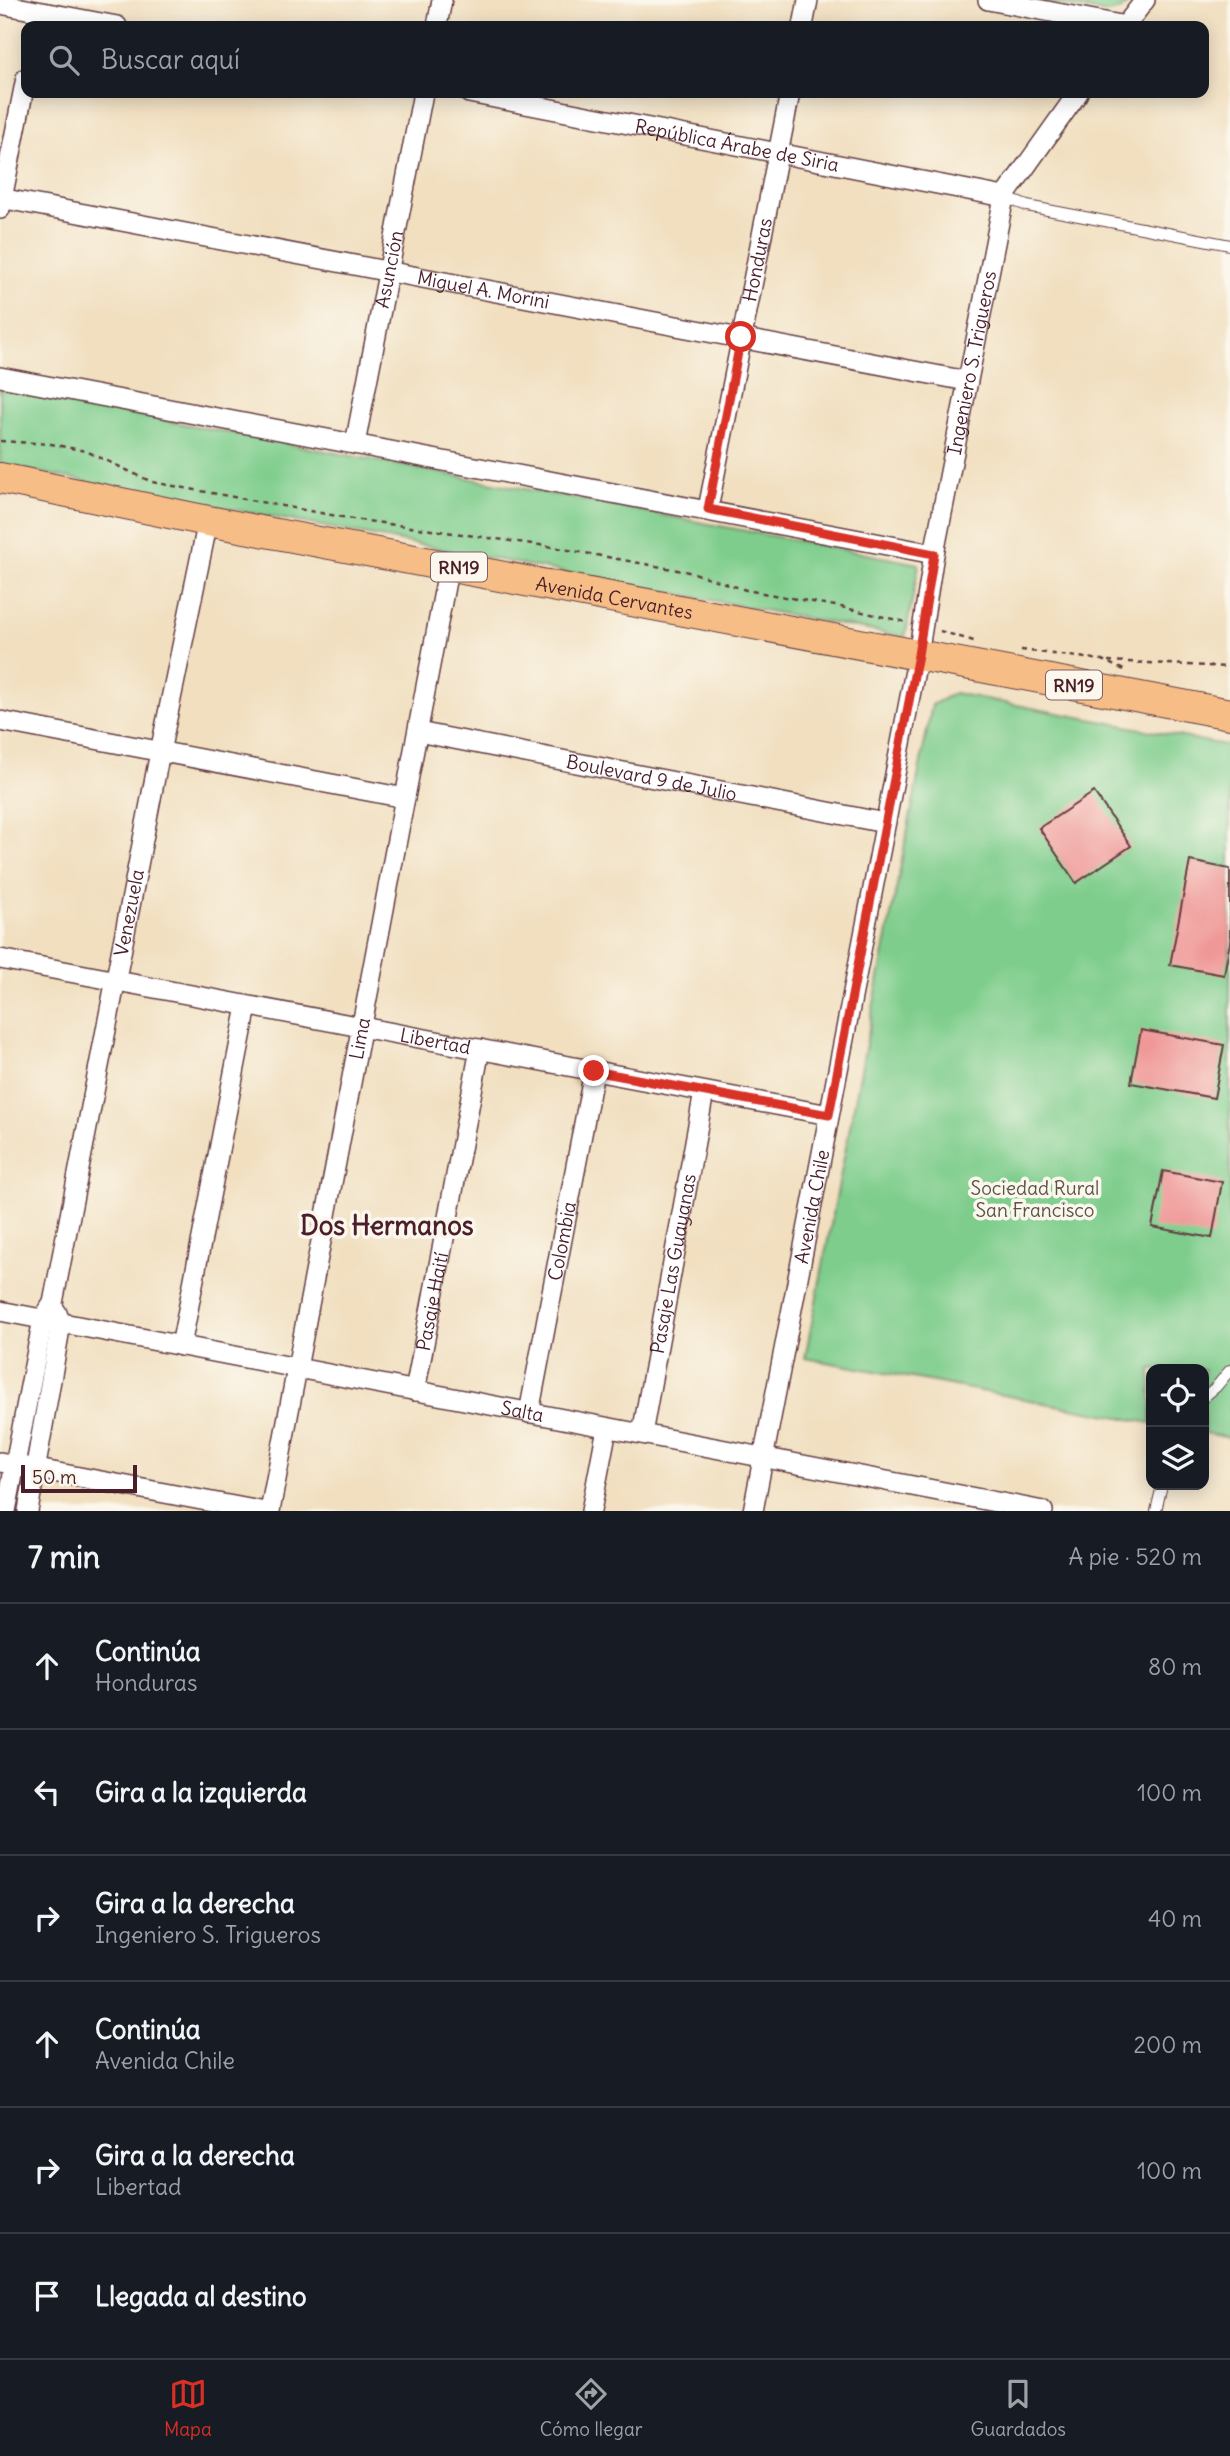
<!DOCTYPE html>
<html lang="es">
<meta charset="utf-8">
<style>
:root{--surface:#171b24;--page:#20242c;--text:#f1f3f6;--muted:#9ea1a6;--line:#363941;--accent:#d93025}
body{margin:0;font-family:Delius,sans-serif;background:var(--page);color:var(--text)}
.controls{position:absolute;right:21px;bottom:21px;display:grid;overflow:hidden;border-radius:14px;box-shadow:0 4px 18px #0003}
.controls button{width:63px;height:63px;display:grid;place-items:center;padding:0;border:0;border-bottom:2px solid var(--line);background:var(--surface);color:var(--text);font:35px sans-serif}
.scale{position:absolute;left:21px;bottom:18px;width:116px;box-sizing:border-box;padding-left:7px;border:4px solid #4a1f2b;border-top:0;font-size:19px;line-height:24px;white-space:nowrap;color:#4a1f2b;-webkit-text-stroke:5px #fbf7ec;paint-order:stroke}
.stop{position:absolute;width:21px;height:21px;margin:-16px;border:5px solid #d93025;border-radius:50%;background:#fff}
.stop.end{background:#d93025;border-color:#fff;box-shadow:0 2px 7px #0008}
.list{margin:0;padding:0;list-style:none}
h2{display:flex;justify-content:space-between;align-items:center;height:91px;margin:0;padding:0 28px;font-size:30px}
h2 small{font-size:23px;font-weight:400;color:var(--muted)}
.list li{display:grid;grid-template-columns:46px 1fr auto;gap:21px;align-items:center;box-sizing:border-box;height:126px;padding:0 28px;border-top:2px solid var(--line)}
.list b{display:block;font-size:26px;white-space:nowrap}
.list p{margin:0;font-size:23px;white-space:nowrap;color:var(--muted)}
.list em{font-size:23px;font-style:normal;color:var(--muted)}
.icon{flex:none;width:38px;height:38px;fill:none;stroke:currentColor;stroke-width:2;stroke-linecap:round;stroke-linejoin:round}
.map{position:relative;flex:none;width:1230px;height:1511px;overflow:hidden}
.search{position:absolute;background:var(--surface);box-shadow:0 4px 18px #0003;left:21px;right:21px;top:21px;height:77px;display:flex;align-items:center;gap:18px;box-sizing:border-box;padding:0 24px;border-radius:14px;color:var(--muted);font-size:26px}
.sheet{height:847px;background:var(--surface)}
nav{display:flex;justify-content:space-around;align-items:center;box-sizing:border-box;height:98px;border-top:2px solid var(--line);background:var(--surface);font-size:19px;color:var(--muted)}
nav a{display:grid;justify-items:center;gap:4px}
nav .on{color:var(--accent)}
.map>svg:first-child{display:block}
.green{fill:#7ecd8c;stroke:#64765c;stroke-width:2}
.building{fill:#ef9897}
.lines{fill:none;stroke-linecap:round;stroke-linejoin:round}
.service-casing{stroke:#633c41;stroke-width:12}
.minor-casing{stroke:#633c41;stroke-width:22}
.primary-casing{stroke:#633c41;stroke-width:32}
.path{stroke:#633c41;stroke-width:2.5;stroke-dasharray:5 5;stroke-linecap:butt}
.service{stroke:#fff;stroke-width:10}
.minor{stroke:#fff;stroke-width:19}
.primary{stroke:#f6be86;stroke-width:30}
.route{stroke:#d93025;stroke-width:9}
.labels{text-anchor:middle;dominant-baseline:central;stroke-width:7;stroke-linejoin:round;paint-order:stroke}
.shield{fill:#fbf7ec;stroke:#7f6065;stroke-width:2}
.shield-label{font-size:18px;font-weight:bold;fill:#4a1f2b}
.street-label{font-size:19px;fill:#4a1f2b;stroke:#fbf7ec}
.park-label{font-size:19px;fill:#5a5348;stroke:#fbf7ec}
.district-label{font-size:26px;font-weight:bold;fill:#4a1f2b;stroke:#fbf7ec}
</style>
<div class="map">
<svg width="1230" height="1511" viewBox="0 0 1230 1511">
<rect width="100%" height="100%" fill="#fbf7ec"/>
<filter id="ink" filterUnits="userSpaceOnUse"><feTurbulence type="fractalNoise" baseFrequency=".0143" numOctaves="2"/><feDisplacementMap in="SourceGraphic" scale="14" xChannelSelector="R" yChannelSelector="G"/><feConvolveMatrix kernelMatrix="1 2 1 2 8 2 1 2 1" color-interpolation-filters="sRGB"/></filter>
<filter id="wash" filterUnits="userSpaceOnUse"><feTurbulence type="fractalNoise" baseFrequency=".00686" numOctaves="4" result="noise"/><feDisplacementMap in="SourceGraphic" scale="28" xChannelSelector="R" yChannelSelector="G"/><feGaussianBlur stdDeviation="1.57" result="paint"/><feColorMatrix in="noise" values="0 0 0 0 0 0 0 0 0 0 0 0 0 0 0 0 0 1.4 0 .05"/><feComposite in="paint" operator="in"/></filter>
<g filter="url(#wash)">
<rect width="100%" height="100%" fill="#f1dfc0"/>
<path class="green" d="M1032 0H1131L1121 10 1108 13Z
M0 389 919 564 905 637 0 465Z
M954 693 1230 746V1438L1204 1433V1369H1151V1423L805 1358 932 705Z"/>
<g id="blocks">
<path class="building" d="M1094 792 1131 846 1076 883 1039 828Z
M1190 861 1230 869V942L1224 975 1170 965Z
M1141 1030 1224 1045 1214 1098 1131 1083Z
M1163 1171 1222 1182 1212 1238 1152 1227Z"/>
</g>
</g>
<g filter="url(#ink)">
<use href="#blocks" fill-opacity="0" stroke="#633c41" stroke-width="2"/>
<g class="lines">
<defs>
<path id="service" d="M1004 197 1027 206 1230 245
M1204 1397 1216 1387 1230 1370
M1156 1511 1162 1485"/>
<g id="minor">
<path d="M988 0 1126 26"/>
<path d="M0 4 117 26"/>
<path d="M437 26 442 0"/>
<path d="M803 26 808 0"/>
<path d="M1125 26 1145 0"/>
<path id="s1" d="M469 93 1004 197"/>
<path id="s2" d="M0 198 967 381"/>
<path d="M0 209 26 78"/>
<path d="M0 377 934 554"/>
<path id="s3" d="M355 444 423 93"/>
<path id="s4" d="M708 509 790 93"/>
<path d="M0 721 405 798"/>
<path id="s5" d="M418 732 885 823"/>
<path id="s6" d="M0 959 829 1115"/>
<path id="s7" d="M0 1311 1043 1511"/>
<path d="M181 1346 247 1006"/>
<path id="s8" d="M415 1391 480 1049"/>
<path id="s9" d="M529 1413 594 1071"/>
<path id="s10" d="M642 1434 704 1092"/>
<path d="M0 1462 260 1511"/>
<path id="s11" d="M6 1511 43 1319 53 1303 160 752 208 521"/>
<path d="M28 1511 61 1323 56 1311"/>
<path id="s12" d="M270 1511 449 565"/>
<path d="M591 1511 607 1428"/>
<path id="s13" d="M753 1511 918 655 934 554 1004 197 1078 93"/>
</g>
<g id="primary">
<path id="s14" d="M0 478 208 521 1230 714"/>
</g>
</defs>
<use href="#service" class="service-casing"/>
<use href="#minor" class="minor-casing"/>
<use href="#primary" class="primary-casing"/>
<path class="path" d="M0 441 51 444 86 451 152 482 353 519 547 546 694 573 746 590 841 607 906 622
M940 631 977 642
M1021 650 1102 660 1124 670
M1108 661 1230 667"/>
<use href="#service" class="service"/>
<use href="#minor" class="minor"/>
<use href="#primary" class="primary"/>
</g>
</g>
<g class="lines" filter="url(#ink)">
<path class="route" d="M594 1071 829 1115 918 655 934 554 708 509 741 337"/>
</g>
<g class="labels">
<g class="shield">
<rect x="431" y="552.5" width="56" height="29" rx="5"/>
<rect x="1046" y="670.5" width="56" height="29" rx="5"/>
</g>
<g class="shield-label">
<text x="459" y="567">RN19</text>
<text x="1074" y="685">RN19</text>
</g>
<g class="street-label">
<text stroke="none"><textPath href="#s1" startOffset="273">República Árabe de Siria</textPath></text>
<text stroke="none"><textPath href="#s4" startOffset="254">Honduras</textPath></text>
<text stroke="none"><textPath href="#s3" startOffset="178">Asunción</textPath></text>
<text stroke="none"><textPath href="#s2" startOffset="492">Miguel A. Morini</textPath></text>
<text stroke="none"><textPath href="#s13" startOffset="1169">Ingeniero S. Trigueros</textPath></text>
<text stroke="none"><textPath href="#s14" startOffset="626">Avenida Cervantes</textPath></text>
<text stroke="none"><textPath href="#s5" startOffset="238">Boulevard 9 de Julio</textPath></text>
<text stroke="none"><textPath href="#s11" startOffset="612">Venezuela</textPath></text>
<text stroke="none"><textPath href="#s12" startOffset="481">Lima</textPath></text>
<text stroke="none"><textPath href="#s6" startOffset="443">Libertad</textPath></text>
<text stroke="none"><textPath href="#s13" startOffset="310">Avenida Chile</textPath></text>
<text stroke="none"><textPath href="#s9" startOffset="175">Colombia</textPath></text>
<text stroke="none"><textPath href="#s10" startOffset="173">Pasaje Las Guayanas</textPath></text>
<text stroke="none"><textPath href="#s8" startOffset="91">Pasaje Haití</textPath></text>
<text stroke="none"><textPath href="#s7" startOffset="532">Salta</textPath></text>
</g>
<g class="park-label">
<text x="1035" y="1188">Sociedad Rural<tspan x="1035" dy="22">San Francisco</tspan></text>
</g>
<g class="district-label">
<text x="387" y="1225">Dos Hermanos</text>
</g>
</g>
</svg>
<div class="controls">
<button><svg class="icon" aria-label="locate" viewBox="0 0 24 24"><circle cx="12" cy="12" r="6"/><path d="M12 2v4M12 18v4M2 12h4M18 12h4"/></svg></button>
<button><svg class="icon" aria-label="layers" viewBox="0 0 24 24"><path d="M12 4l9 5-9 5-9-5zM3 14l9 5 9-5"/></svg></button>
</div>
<div class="scale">50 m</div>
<div class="stop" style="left:741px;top:337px"></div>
<div class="stop end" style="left:594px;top:1071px"></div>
<div class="search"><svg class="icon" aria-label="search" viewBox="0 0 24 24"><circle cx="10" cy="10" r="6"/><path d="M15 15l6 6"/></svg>Buscar aquí</div>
</div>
<section class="sheet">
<h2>7 min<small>A pie · 520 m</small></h2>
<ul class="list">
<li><svg class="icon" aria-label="ahead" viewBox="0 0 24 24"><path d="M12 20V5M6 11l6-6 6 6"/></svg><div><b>Continúa</b><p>Honduras</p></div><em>80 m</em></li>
<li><svg class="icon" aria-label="left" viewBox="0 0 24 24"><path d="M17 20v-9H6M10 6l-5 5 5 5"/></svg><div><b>Gira a la izquierda</b></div><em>100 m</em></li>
<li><svg class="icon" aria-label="right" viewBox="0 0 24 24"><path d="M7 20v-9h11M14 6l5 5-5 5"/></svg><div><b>Gira a la derecha</b><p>Ingeniero S. Trigueros</p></div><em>40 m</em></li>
<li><svg class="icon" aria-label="ahead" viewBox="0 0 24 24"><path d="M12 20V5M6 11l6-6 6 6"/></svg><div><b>Continúa</b><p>Avenida Chile</p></div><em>200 m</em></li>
<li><svg class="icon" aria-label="right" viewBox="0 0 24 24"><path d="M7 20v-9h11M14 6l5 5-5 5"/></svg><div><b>Gira a la derecha</b><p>Libertad</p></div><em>100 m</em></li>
<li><svg class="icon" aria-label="arrive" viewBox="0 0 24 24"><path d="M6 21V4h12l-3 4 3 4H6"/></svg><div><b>Llegada al destino</b></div></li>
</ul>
</section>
<nav>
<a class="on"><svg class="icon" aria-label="map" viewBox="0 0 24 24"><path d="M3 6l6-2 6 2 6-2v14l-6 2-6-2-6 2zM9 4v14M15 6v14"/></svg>Mapa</a>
<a><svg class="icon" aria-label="directions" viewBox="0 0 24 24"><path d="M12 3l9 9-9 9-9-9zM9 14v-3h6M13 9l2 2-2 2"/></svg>Cómo llegar</a>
<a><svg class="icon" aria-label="saved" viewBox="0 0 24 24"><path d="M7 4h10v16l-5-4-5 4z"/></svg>Guardados</a>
</nav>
